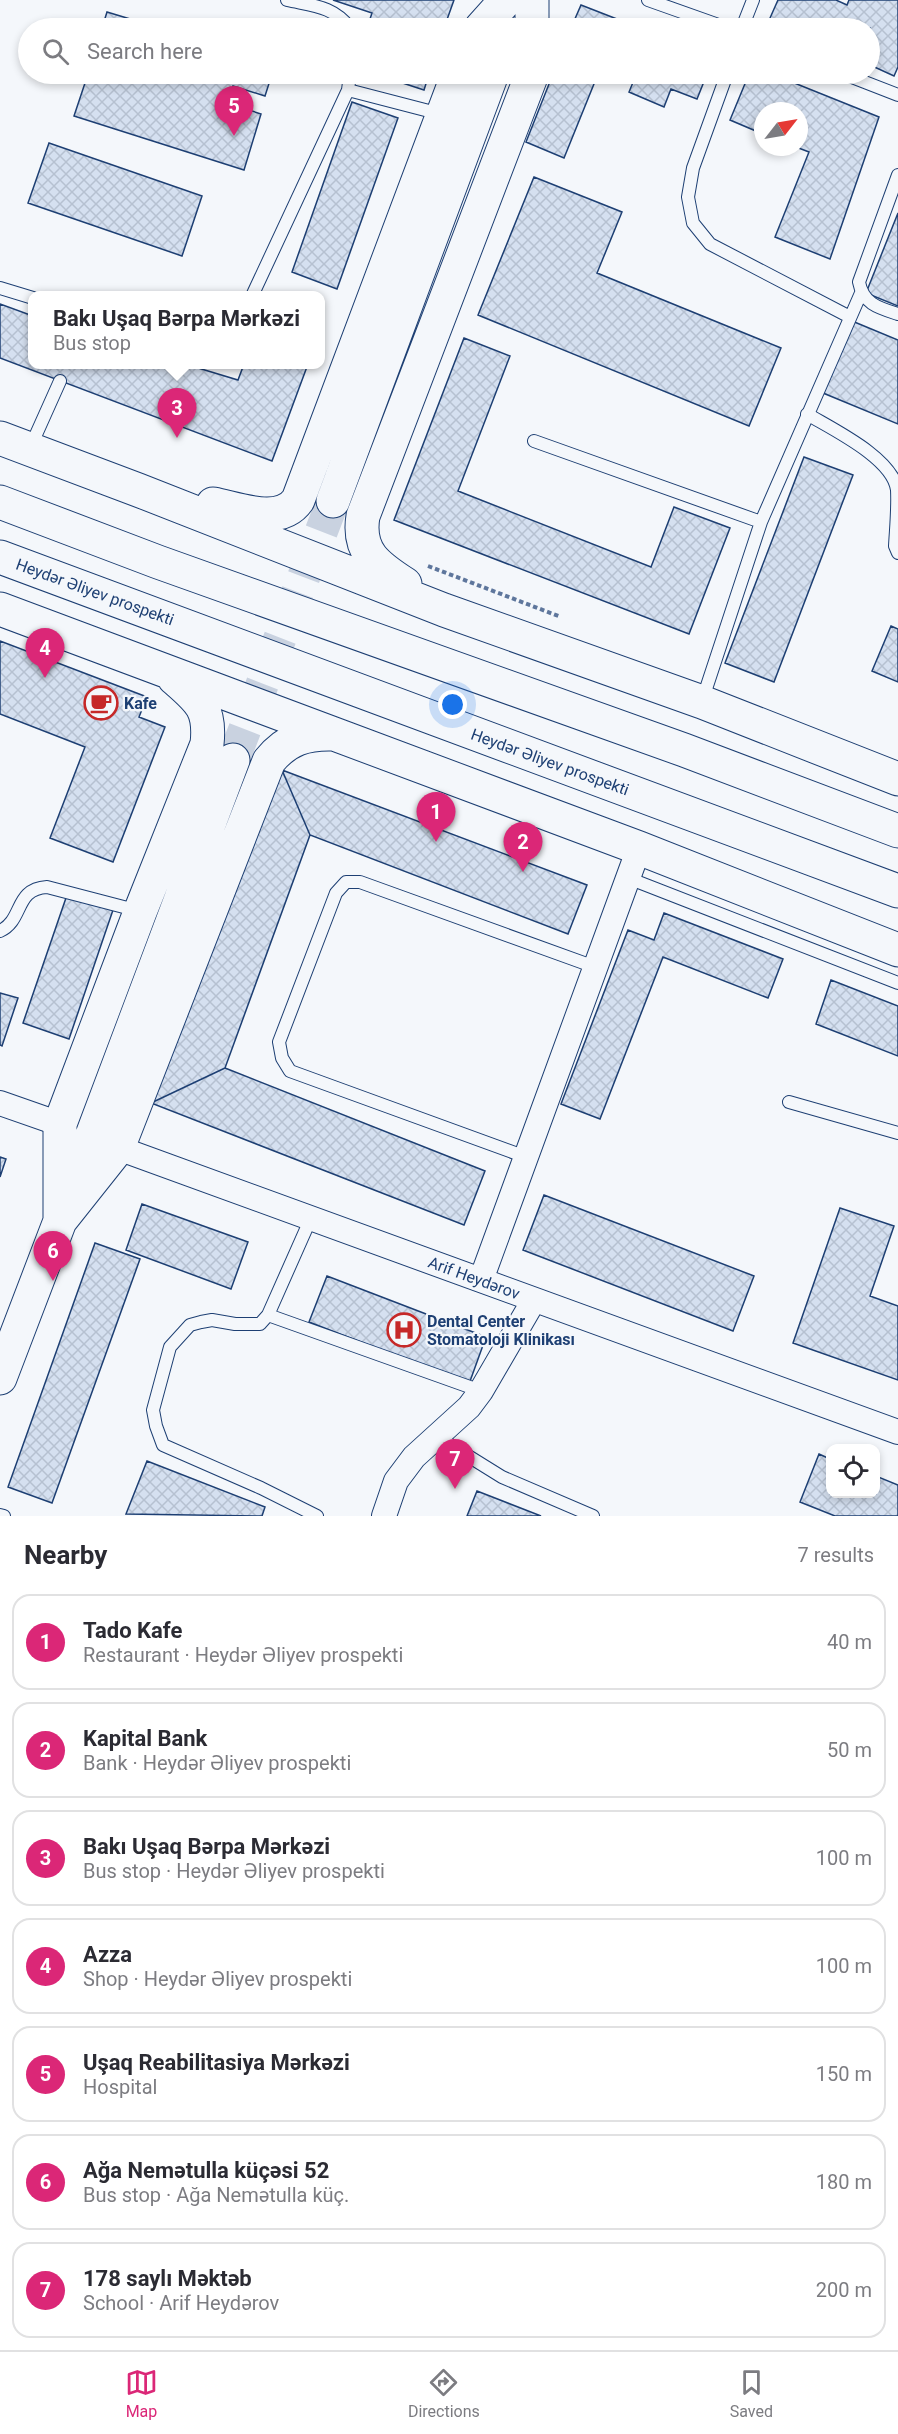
<!DOCTYPE html>
<meta charset="utf-8">
<style>
:root{--surface:#fff;--page:#f7f7f7;--text:#2b2b33;--muted:#7c7c81;--line:#e1e1e2;--accent:#db2777}
body{margin:0;font-family:Roboto,sans-serif;background:var(--page);color:var(--text)}
.controls{position:absolute;right:18px;bottom:18px;display:grid;overflow:hidden;border-radius:12px;box-shadow:0 3px 9px #0003}
.controls button{width:54px;height:54px;display:grid;place-items:center;padding:0;border:0;border-bottom:2px solid var(--line);background:var(--surface);color:var(--text);font:30px sans-serif}
.compass{position:absolute;left:754px;top:102px;width:54px;height:54px;border-radius:50%;background:var(--surface);box-shadow:0 3px 9px #0003;rotate:59deg}
.you{position:absolute;left:453px;top:705px;width:21px;height:21px;margin:-15px;border:4px solid #fff;border-radius:50%;background:#1a73e8;box-shadow:0 0 0 9px #1a73e833}
.badge{display:grid;place-items:center;width:39px;height:39px;border-radius:50%;background:var(--accent);color:#fff;font-size:20px;font-weight:700}
.pin{position:absolute;translate:-50% -50px;filter:drop-shadow(0 2px 3px #0008)}
.pin::after{content:'';position:absolute;top:32px;width:21px;height:18px;background:inherit;clip-path:polygon(0 0,100% 0,50% 100%)}
.popup{position:absolute;left:28px;top:291px;width:297px;height:78px;box-sizing:border-box;display:grid;place-content:center;border-radius:12px;background:var(--surface);filter:drop-shadow(0 2px 4px #0005);font-size:20px;white-space:nowrap;color:var(--muted)}
.popup b{font-size:22px;color:var(--text)}
.popup::after{content:'';position:absolute;left:50%;top:100%;margin-left:-12px;border:12px solid transparent;border-top-color:var(--surface)}
.list{margin:0;padding:0;list-style:none}
h2{display:flex;justify-content:space-between;align-items:center;height:78px;margin:0;padding:0 24px;font-size:26px}
h2 small{font-size:20px;font-weight:400;color:var(--muted)}
.list li{display:grid;grid-template-columns:39px 1fr auto;gap:18px;align-items:center;box-sizing:border-box;height:96px;margin:0 12px 12px;padding:0 12px;border:2px solid var(--line);border-radius:18px}
.list b{display:block;font-size:22px;white-space:nowrap}
.list p{margin:0;font-size:20px;white-space:nowrap;color:var(--muted)}
.list em{font-size:20px;font-style:normal;color:var(--muted)}
.icon{flex:none;width:33px;height:33px;fill:none;stroke:currentColor;stroke-width:2;stroke-linecap:round;stroke-linejoin:round}
.map{position:relative;flex:none;width:898px;height:1516px;overflow:hidden}
.search{position:absolute;background:var(--surface);box-shadow:0 3px 9px #0003;left:18px;right:18px;top:18px;height:66px;display:flex;align-items:center;gap:15px;box-sizing:border-box;padding:0 21px;border-radius:33px;color:var(--muted);font-size:22px}
.sheet{height:834px;background:var(--surface)}
nav{display:flex;justify-content:space-around;align-items:center;box-sizing:border-box;height:84px;border-top:2px solid var(--line);background:var(--surface);font-size:16px;color:var(--muted)}
nav a{display:grid;justify-items:center;gap:3px}
nav .on{color:var(--accent)}
.map>svg:first-child{display:block}
.building{fill:url(#building-cross-hatch);stroke:#1d3f73;stroke-width:1.5}
.lines{fill:none;stroke-linecap:round;stroke-linejoin:round}
.secondary-tunnel{stroke:#c9d2e0;stroke-width:33;stroke-dasharray:33 16;stroke-linecap:butt}
.lane-casing{stroke:#1d3f73;stroke-width:14}
.street-casing{stroke:#1d3f73;stroke-width:26}
.secondary-casing{stroke:#1d3f73;stroke-width:35}
.highway-casing{stroke:#1d3f73;stroke-width:35}
.path{stroke:#5e769c;stroke-width:4;stroke-dasharray:4.5 3;stroke-linecap:butt}
.lane{stroke:#f4f7fb;stroke-width:12}
.street{stroke:#f4f7fb;stroke-width:24}
.secondary{stroke:#f4f7fb;stroke-width:33}
.highway{stroke:#f4f7fb;stroke-width:33}
.labels{text-anchor:middle;dominant-baseline:central;stroke-width:4.5;stroke-linejoin:round;paint-order:stroke}
.street-label{font-size:16px;fill:#1d3f73;stroke:#f4f7fb}
.poi-label{font-size:16px;font-weight:bold;fill:#1d3f73;stroke:#f4f7fb;text-anchor:start}
</style>
<div class="map">
<svg width="898" height="1516" viewBox="0 0 898 1516">
<defs>
<pattern id="building-cross-hatch" width="8" height="8" patternUnits="userSpaceOnUse" patternTransform="scale(1.5)"><rect width="8" height="8" fill="#d5e0f0"/><path d="M0 0l8 8M0 8l8-8" fill="none" stroke="#b6c1d1"/></pattern>
</defs>
<rect width="100%" height="100%" fill="#f4f7fb"/>
<path class="building" d="M333 0H454L444 28H367L372 13Z
M778 0H836L847 5 849 0H898V67L894 76 870 65V28H792L770 18Z
M581 5 640 28H571Z
M107 12 160 28H102Z
M88 74H272L265 96 233 86 228 103 261 114 244 170 74 116Z
M375 74H429L424 90Z
M553 74H598L564 158 526 142Z
M631 74H707L697 99 671 89 664 107 629 92 636 75Z
M749 74H772L879 117 830 259 775 237 809 152 796 147H799V111H763V134L730 120Z
M352 102 398 118 337 289 292 272Z
M49 143 202 196 182 256 28 203Z
M534 177 622 212 597 273 781 348 749 426 478 315Z
M898 213V306L866 293Z
M0 304 33 316V364H185L238 380 244 364H308L272 461 0 358Z
M852 321 898 340V424L823 393Z
M464 338 510 356 458 491 651 567 674 507 730 528 689 634 394 520Z
M804 457 853 475 774 682 725 663Z
M891 626 898 629V682L872 671Z
M0 641 147 697 139 717 165 727 113 862 50 838 85 747 0 714Z
M282 770 310 835 225 1068 151 1103Z
M282 770 587 885 568 934 310 835Z
M67 895 113 910 69 1039 23 1023Z
M664 913 783 959 768 998 663 957 600 1119 561 1104 628 930 654 940Z
M831 980 898 1006V1056L816 1024Z
M0 993 18 998 2 1046 0 1045Z
M225 1068 485 1171 464 1225 151 1103Z
M0 1157 6 1159 0 1177Z
M544 1195 754 1276 733 1331 523 1250Z
M142 1204 248 1242 231 1289 126 1250Z
M840 1208 894 1226 870 1296 898 1306V1380L793 1343Z
M95 1243 140 1259 52 1503 8 1487Z
M327 1276 486 1337 469 1384 309 1322Z
M819 1454 830 1459V1494H876V1476L898 1485V1516H835L800 1502Z
M147 1461 265 1507 262 1516 126 1514Z
M477 1491 541 1516H467Z"/>
<g class="lines">
<path class="secondary-tunnel" d="M233 760 333 501"/>
<defs>
<path id="lane" d="M287 0C314 6 333 6 350 28
M648 0 727 28
M742 28 753 0
M727 74 693 168 688 197 693 223 710 244 850 317
M844 74 898 95
M348 90 350 74
M898 175 859 282C863 304 879 308 898 314
M0 288 33 298
M252 296 348 90 429 111 440 116
M807 414C832 429 893 458 897 490 898 508 896 528 895 546L898 553
M534 441 761 522
M30 448 60 381
M702 701 761 522 861 293
M628 878 898 983
M0 931C24 920 14 889 47 887L139 911
M789 1102 898 1133
M526 1157 290 1071 282 1058 279 1042 336 893 346 882H360L595 967
M311 1218 268 1315 260 1324H235L212 1320 201 1322 190 1325 170 1347 153 1410 156 1426 163 1445 261 1488 317 1516
M268 1315 481 1391
M436 1436 502 1477 593 1516
M0 1515 4 1516"/>
<path id="street" d="M0 1103 60 1124
M118 1148 898 1432
M481 1280 639 848
M384 1516 396 1481 414 1457 469 1407 481 1391 534 1300"/>
<path id="secondary" d="M532 0V28
M481 28 506 0
M0 438 138 490 444 610 702 702 898 779
M333 501 492 74
M213 504C239 509 280 526 298 500L458 74
M405 584C377 566 357 552 363 516L532 74
M0 609 639 848 898 950
M70 1194 233 760
M60 1221V1124L140 912 207 744C211 708 199 700 174 678
M0 1378 60 1221 118 1148 269 761C287 739 306 733 334 734"/>
<path id="highway" d="M0 502 158 562 684 750 898 831
M0 557 898 891"/>
</defs>
<use href="#lane" class="lane-casing"/>
<use href="#street" class="street-casing"/>
<use href="#secondary" class="secondary-casing"/>
<use href="#highway" class="highway-casing"/>
<path class="path" d="M428 566 561 617"/>
<use href="#lane" class="lane"/>
<use href="#street" class="street"/>
<use href="#secondary" class="secondary"/>
<use href="#highway" class="highway"/>
</g>
<defs>
<symbol id="cafe-ring" viewBox="-11 -11 22 22"><circle r="9.5" fill="#f4f7fb" stroke="#c62828" stroke-width="1.5"/><path d="M-5.5-4.5H6V0H3Q3 3.5 0 3.5H-2.5Q-5.5 3.5-5.5 0ZM3-3.2v2h1.7v-2ZM-6 4.5H4V6H-6Z" fill="#c62828"/></symbol>
<symbol id="hospital-ring" viewBox="-11 -11 22 22"><circle r="9.5" fill="#f4f7fb" stroke="#c62828" stroke-width="1.5"/><path d="M-5-5h3v3.5h4V-5h3V5h-3V1.5h-4V5h-3Z" fill="#c62828"/></symbol>
</defs>
<g fill-rule="evenodd">
<use href="#cafe-ring" x="82" y="684" width="38" height="38"/>
<use href="#hospital-ring" x="385" y="1311" width="38" height="38"/>
</g>
<g class="labels">
<g class="street-label">
<text transform="translate(95 592) rotate(20)">Heydər Əliyev prospekti</text>
<text transform="translate(550 762) rotate(20)">Heydər Əliyev prospekti</text>
<text transform="translate(474 1278) rotate(20)">Arif Heydərov</text>
</g>
<g class="poi-label">
<text x="124" y="703">Kafe</text>
<text x="427" y="1321">Dental Center<tspan x="427" dy="18">Stomatoloji Klinikası</tspan></text>
</g>
</g>
</svg>
<div class="controls">
<button><svg class="icon" aria-label="locate" viewBox="0 0 24 24"><circle cx="12" cy="12" r="6"/><path d="M12 2v4M12 18v4M2 12h4M18 12h4"/></svg></button>
</div>
<svg class="compass" viewBox="-18 -18 36 36"><path d="M0-13l5 13h-10z" fill="#e53935"/><path d="M0 13l5-13h-10z" fill="#7c7c81"/></svg>
<div class="you"></div>
<div class="pin badge" style="left:436px;top:842px">1</div>
<div class="pin badge" style="left:523px;top:872px">2</div>
<div class="pin badge" style="left:177px;top:438px">3</div>
<div class="popup"><b>Bakı Uşaq Bərpa Mərkəzi</b>Bus stop</div>
<div class="pin badge" style="left:45px;top:678px">4</div>
<div class="pin badge" style="left:234px;top:136px">5</div>
<div class="pin badge" style="left:53px;top:1281px">6</div>
<div class="pin badge" style="left:455px;top:1489px">7</div>
<div class="search"><svg class="icon" aria-label="search" viewBox="0 0 24 24"><circle cx="10" cy="10" r="6"/><path d="M15 15l6 6"/></svg>Search here</div>
</div>
<section class="sheet">
<h2>Nearby<small>7 results</small></h2>
<ul class="list">
<li><span class="badge">1</span><div><b>Tado Kafe</b><p>Restaurant · Heydər Əliyev prospekti</p></div><em>40 m</em></li>
<li><span class="badge">2</span><div><b>Kapital Bank</b><p>Bank · Heydər Əliyev prospekti</p></div><em>50 m</em></li>
<li><span class="badge">3</span><div><b>Bakı Uşaq Bərpa Mərkəzi</b><p>Bus stop · Heydər Əliyev prospekti</p></div><em>100 m</em></li>
<li><span class="badge">4</span><div><b>Azza</b><p>Shop · Heydər Əliyev prospekti</p></div><em>100 m</em></li>
<li><span class="badge">5</span><div><b>Uşaq Reabilitasiya Mərkəzi</b><p>Hospital</p></div><em>150 m</em></li>
<li><span class="badge">6</span><div><b>Ağa Nemətulla küçəsi 52</b><p>Bus stop · Ağa Nemətulla küç.</p></div><em>180 m</em></li>
<li><span class="badge">7</span><div><b>178 saylı Məktəb</b><p>School · Arif Heydərov</p></div><em>200 m</em></li>
</ul>
</section>
<nav>
<a class="on"><svg class="icon" aria-label="map" viewBox="0 0 24 24"><path d="M3 6l6-2 6 2 6-2v14l-6 2-6-2-6 2zM9 4v14M15 6v14"/></svg>Map</a>
<a><svg class="icon" aria-label="directions" viewBox="0 0 24 24"><path d="M12 3l9 9-9 9-9-9zM9 14v-3h6M13 9l2 2-2 2"/></svg>Directions</a>
<a><svg class="icon" aria-label="saved" viewBox="0 0 24 24"><path d="M7 4h10v16l-5-4-5 4z"/></svg>Saved</a>
</nav>
